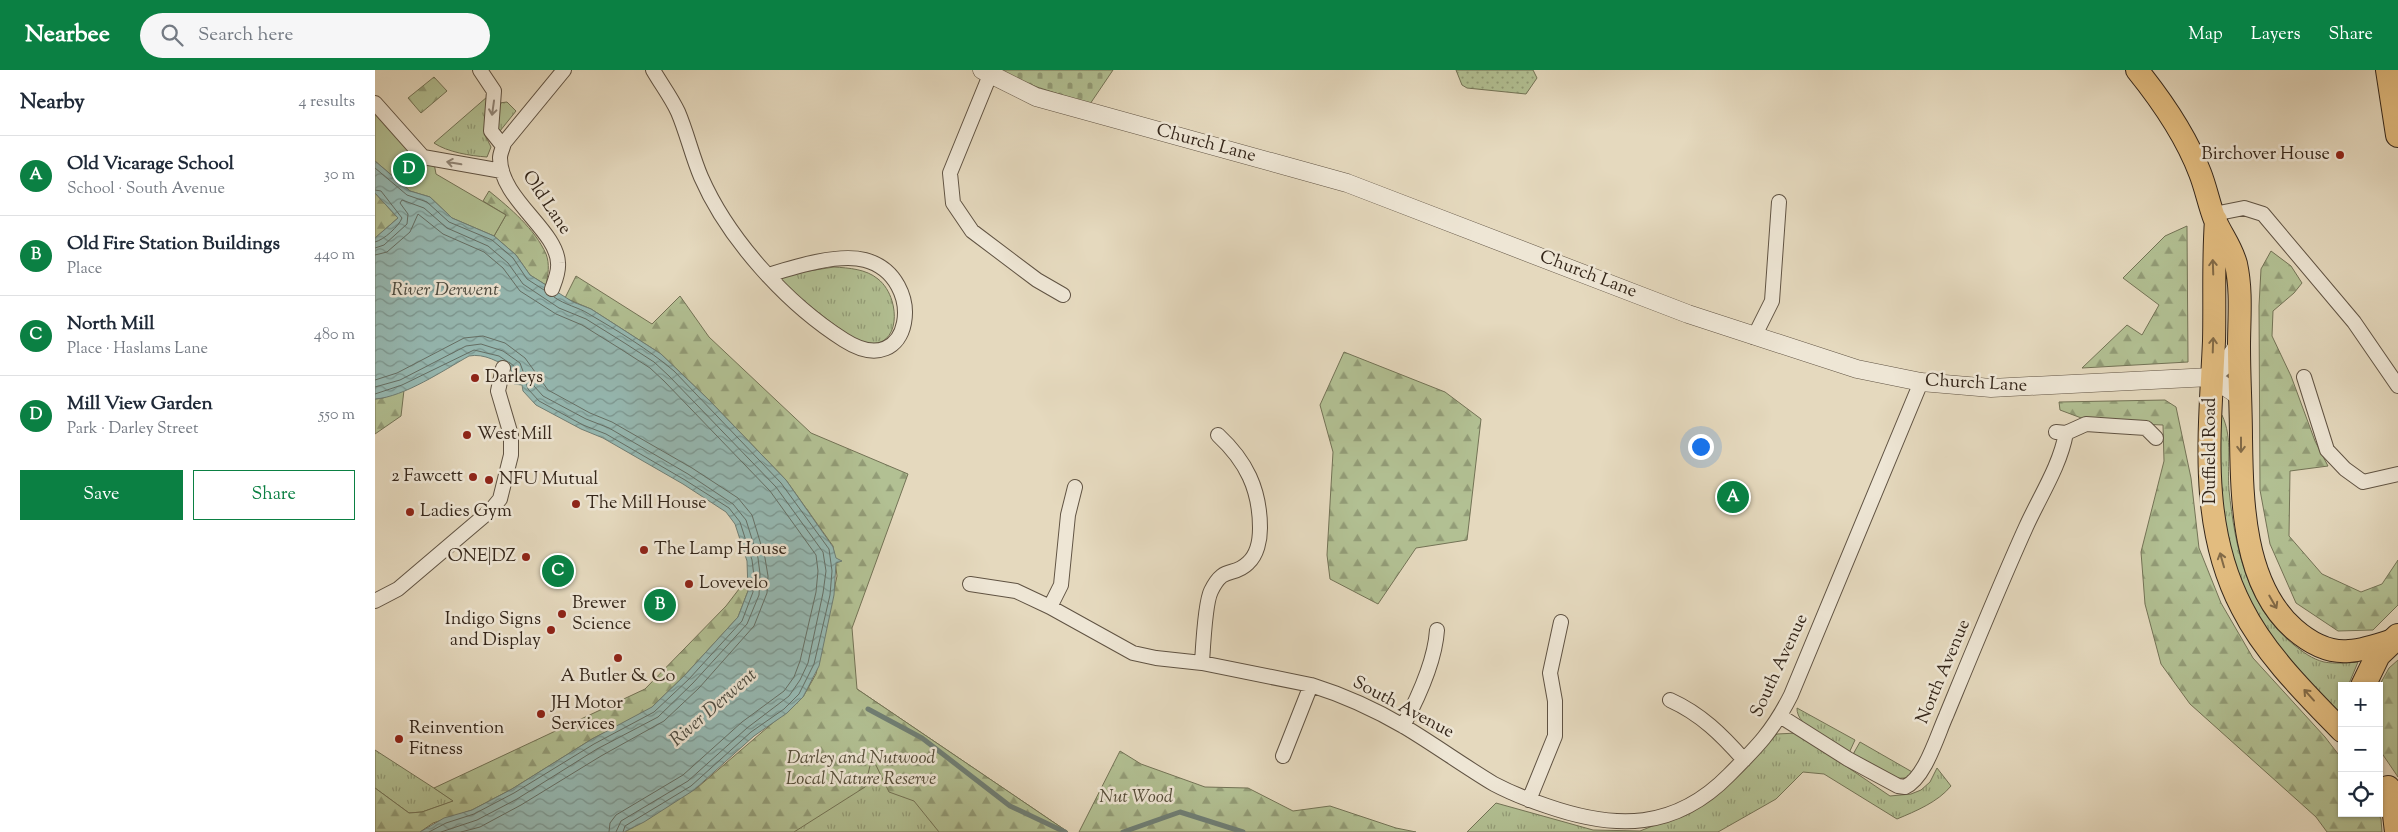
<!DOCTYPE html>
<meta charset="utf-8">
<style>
:root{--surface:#fff;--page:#f6f6f7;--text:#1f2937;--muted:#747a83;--line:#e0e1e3;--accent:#0b8043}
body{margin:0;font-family:"Sorts Mill Goudy",serif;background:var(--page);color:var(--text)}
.controls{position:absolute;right:15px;bottom:15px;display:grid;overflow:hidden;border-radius:0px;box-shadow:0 1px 4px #0004}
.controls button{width:45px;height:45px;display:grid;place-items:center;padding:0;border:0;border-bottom:1px solid var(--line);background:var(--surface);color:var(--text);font:25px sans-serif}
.you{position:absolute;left:1325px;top:376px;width:18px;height:18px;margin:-12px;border:4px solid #fff;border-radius:50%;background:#1a73e8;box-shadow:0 0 0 8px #1a73e833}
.badge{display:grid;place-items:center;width:32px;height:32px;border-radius:50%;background:var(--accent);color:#fff;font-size:16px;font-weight:700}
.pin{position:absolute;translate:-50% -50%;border:2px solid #fff;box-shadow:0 1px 5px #0006}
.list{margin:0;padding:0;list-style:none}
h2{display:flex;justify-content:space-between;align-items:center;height:65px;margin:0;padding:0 20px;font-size:21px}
h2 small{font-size:16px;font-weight:400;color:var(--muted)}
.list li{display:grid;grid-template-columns:32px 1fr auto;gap:15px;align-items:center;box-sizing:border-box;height:80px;padding:0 20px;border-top:1px solid var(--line)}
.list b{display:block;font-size:19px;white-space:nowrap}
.list p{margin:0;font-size:16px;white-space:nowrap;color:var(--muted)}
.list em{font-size:16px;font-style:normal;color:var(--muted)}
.actions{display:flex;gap:10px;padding:15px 20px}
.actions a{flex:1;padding:11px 0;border:1px solid var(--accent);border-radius:0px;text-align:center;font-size:18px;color:var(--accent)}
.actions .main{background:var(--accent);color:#fff}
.icon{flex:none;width:28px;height:28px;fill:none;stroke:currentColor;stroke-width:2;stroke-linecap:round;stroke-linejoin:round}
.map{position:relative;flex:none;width:2023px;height:762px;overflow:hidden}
header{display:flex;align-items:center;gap:30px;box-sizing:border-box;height:70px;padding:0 25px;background:var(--accent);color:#fff}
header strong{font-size:24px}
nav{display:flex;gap:28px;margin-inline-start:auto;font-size:18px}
.search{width:350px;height:45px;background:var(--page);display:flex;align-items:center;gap:12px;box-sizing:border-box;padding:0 18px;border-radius:28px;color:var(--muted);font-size:19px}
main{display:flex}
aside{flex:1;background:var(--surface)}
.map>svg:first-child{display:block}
.grass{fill:url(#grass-tufts);stroke:#737356}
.forest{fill:url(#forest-firs);stroke:#737356}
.cemetery{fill:url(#cemetery-stones);stroke:#737356}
.park{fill:url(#park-dots);stroke:#737356}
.garden{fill:#b2c093;stroke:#737356}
.water{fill:url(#water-waves);stroke:#6f7f76}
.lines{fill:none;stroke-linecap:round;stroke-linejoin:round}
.shore{stroke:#657067;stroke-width:1}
.stream{stroke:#6f7f76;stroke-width:5}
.minor-casing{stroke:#605343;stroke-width:16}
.tertiary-casing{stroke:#605343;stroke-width:19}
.primary-casing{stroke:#34261a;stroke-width:24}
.trunk-casing{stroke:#34261a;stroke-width:26}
.minor{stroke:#eee6d5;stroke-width:14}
.tertiary{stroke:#eee6d5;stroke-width:18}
.primary{stroke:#e2bc7f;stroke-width:22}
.trunk{stroke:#e2bc7f;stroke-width:24}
.oneway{stroke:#918678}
.oneway2{stroke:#826a47}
.poi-dot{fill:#8f2418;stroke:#eee6d5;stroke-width:2}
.labels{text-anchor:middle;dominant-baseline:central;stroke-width:5;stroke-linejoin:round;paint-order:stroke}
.street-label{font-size:18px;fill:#34261a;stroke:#eee6d5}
.poi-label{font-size:18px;fill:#34261a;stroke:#eee6d5;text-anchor:start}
.park-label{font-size:18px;font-style:italic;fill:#544c38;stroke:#eee6d5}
.water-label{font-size:19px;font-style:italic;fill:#4c4b40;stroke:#eee6d5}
</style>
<header>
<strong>Nearbee</strong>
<div class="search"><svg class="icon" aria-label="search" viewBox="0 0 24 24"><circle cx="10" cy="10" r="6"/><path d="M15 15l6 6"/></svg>Search here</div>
<nav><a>Map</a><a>Layers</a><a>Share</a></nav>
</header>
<main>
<aside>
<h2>Nearby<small>4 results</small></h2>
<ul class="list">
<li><span class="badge">A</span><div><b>Old Vicarage School</b><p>School · South Avenue</p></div><em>30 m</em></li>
<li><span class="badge">B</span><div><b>Old Fire Station Buildings</b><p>Place</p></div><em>440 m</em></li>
<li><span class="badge">C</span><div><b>North Mill</b><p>Place · Haslams Lane</p></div><em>480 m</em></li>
<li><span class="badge">D</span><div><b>Mill View Garden</b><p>Park · Darley Street</p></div><em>550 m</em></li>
</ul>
<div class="actions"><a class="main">Save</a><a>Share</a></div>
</aside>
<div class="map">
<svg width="2023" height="762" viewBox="0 0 2023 762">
<defs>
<pattern id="grass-tufts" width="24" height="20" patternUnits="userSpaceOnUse" patternTransform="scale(1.25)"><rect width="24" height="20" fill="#b2c093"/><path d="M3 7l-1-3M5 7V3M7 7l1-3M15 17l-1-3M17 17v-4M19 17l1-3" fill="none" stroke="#929c77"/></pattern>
<pattern id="forest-firs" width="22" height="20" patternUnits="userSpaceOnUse" patternTransform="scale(1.25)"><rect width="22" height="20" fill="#b2c093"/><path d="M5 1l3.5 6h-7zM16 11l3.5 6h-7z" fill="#929c77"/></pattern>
<pattern id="cemetery-stones" width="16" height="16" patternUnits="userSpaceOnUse" patternTransform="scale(1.25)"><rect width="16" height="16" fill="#b2c093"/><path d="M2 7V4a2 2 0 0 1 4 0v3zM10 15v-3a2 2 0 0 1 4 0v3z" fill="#929c77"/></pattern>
<pattern id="park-dots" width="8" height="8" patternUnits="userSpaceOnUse" patternTransform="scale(1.25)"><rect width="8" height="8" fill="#b2c093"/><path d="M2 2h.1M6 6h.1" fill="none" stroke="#929c77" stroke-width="1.8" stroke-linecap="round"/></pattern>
<pattern id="water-waves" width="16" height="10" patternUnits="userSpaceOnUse" patternTransform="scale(1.25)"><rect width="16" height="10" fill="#96bab4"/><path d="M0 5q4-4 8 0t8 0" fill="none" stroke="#7b9792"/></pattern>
</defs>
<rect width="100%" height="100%" fill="#e5d9be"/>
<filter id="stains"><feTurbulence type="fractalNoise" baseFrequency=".004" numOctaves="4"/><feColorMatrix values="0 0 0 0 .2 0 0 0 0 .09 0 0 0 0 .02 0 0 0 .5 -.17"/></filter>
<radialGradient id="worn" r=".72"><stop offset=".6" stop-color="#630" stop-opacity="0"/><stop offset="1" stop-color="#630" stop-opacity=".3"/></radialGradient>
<path class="grass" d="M112 27 110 65 116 77 112 87C96 86 72 82 59 73Z
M132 32 141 41 125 61 121 58 124 33Z
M459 197C474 198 491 199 503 209 526 227 527 280 491 273 474 270 422 225 407 212L408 205Z
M1844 345H1847C1858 368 1852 396 1854 420 1860 477 1872 538 1919 575 1928 582 1937 589 1949 592 1960 594 1972 593 1983 592L1973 616H1967V651L1901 577 1865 517 1846 454Z
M482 619 693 762H323Z
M1422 638 1480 670 1474 683C1459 674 1421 657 1422 638Z
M1422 663 1515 726 1536 724 1546 720 1555 712 1562 698 1576 716C1563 732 1541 741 1522 749L1449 704 1428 702 1401 729 1343 762H1092L1121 733 1218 760 1265 761 1318 740 1350 718 1402 664Z
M1485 672 1539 703C1524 719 1493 694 1477 686Z
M0 680 79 731 47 742 34 743 0 718Z"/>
<path class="forest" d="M59 7 72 21 46 43 33 28Z
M114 121C135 138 160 159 171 184 175 194 173 205 171 215L155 205 141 185 119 166 131 145 108 131Z
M0 123 23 148 0 168Z
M1812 156 1813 292 1707 298 1752 255 1767 265 1784 235 1748 208 1790 166Z
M1896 181 1916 196 1927 213 1919 223 1898 241 1897 266 1916 306 1940 371 1953 396 1915 401 1914 466 1947 504 1986 522 2007 514 2023 490V535L1998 560 1963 561 1921 533 1895 474 1885 420 1884 236 1886 199Z
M201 206 277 254 305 226 334 267 436 363 533 404 477 558 482 619 693 762H564L539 731 514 722 497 687 490 717 419 762H250L323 717 428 627 441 604 462 506 458 476 411 410 334 330 286 284 216 239 190 228Z
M969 282 1070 322 1106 349 1092 470 1041 478 1003 534 955 509 952 485 958 382 945 335Z
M29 320 26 346 0 364V329L8 328Z
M1790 330 1801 337 1816 408 1824 478 1846 533 1878 588 1950 667 1967 689V743H2003L2006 749 2007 762H1952L1941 747 1815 634 1786 594 1770 534 1766 482 1789 391 1788 355 1717 352 1685 340 1684 332Z
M374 506 373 521 363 547 310 605 274 640 217 669 137 719 97 740 58 753 45 762H0V718L34 743 47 742 78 731 59 718 270 619 351 536Z
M2023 590V707L2004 679V616L2014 598Z
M745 681 766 694 830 717 873 718 918 741 955 736 1021 758 1041 762H704Z"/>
<path class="cemetery" d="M622 0H738L715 34 662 17Z"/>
<path class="park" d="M1081 0H1158L1162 8 1151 24 1092 18 1087 15Z"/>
<path class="garden" d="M0 41 59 93 61 104 131 145 119 166 77 148 55 127 35 121 0 91Z"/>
<path class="water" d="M0 91 35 121 55 127 77 148 119 166 141 185 155 205 163 210 198 232 216 239 286 284 334 330 411 410 458 477 461 488 467 491 461 493 459 525 444 596 428 627 412 643 379 666 319 720 269 752 249 762H45L69 748 97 740 137 719 217 669 277 637 310 605 363 547 373 521 372 491 360 454 351 442 308 414 228 368 206 359 161 335 148 321 147 315 139 314 136 300C125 292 109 283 94 286 69 300 29 327 0 329V168L23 148 0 123Z"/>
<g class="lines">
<path class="shore" d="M0 98 32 125 52 132 74 152 117 170 138 188 152 209 169 220
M0 120 6 121 27 148C24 156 9 170 0 172
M0 178 9 175 32 154 33 144 25 133 27 130 49 138 72 158 113 176 133 193 148 214 184 238 211 249 248 272 279 292 294 306 401 417 448 482 451 501 448 523 433 593 425 610 414 626 372 658 313 711 246 751 241 762
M0 185 12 182 35 162 43 144 68 164 109 182 128 198 145 221 181 244 207 255 244 278 275 298 289 311 395 421 441 485 443 501 441 522 425 591 419 607 409 621 367 652 308 705 241 745 235 753 234 762
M179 227C190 235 203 237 214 244 243 261 273 279 299 301L406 413 454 479 457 501 455 525 439 594 424 624 409 639 376 662 316 716 250 756 248 762
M0 310 22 303 89 268 108 266 130 273 150 288 173 320 215 343 237 352 317 398 363 428 377 445 390 488 393 506 392 523 379 556 324 618 289 651 226 686 146 735 105 757 86 762
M0 317 25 310 91 276 106 274 128 281 145 293 149 304 156 308 159 316 168 326 211 349 234 358 313 404 358 434 371 450 383 488 385 504 384 525 372 554 318 613 283 647 222 679 142 729 102 750 66 762
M0 324 27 315 99 280 124 286 133 292
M54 762 71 753 99 744 139 723 219 674 279 642 314 609 367 551 378 522 379 506 377 490 365 452 354 438 310 410 231 364 208 355 164 331 153 319 151 312 145 309 140 297 134 292"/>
<path class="stream" d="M493 639 547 668 635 736 690 762
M748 762 805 742 868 762"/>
<defs>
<path id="minor" d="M105 0 119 21 116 61 128 76
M278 0C286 14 296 27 303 42 312 63 317 86 326 107 353 169 412 234 469 270 538 314 553 207 490 190 463 183 419 197 393 205
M615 5 575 103 578 133 597 161 662 210 688 225
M0 33 48 87 127 101
M1839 144 1869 138 1888 144 1979 252 2023 316
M177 219C180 211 184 202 183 193 182 160 125 129 125 88 125 83 128 78 129 73L189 0
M1379 267 1397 231 1404 132
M1929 307 1952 380 1970 399 1988 412 2023 404
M1681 362 1691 363 1711 354 1740 356 1771 358 1781 368
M595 514 641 521 675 537 758 583 781 588 827 593 936 615C968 625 1001 640 1030 657 1060 675 1089 696 1119 714 1136 723 1154 730 1172 736 1241 760 1300 760 1354 705 1382 677 1398 661 1416 625L1546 312
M0 531 23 519 116 440 125 429 136 385V365L123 321 128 298
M675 537 686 515 693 445 700 417
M827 593C828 577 830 533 836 521 849 494 858 508 873 493 882 485 885 470 885 458 885 419 871 391 843 365
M1295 630C1326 644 1347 665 1369 690
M1405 646 1473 689 1523 716 1530 717C1550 708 1562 666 1571 646 1597 583 1623 519 1651 457 1665 426 1685 396 1691 363
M1028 656C1043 628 1060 592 1062 560
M908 686 936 615
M1154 730 1180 666V631L1175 603 1186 552"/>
<path id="tertiary" d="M607 0 661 27 972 113 1313 244 1482 299 1546 312 1616 318 1836 307
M1836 307 1850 295 1864 274
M1836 307 1864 326"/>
<path id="primary" d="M1762 0C1787 31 1811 66 1825 103 1831 118 1834 135 1840 150 1847 166 1856 176 1861 194 1867 221 1864 250 1864 277 1864 308 1866 338 1866 368 1867 431 1868 514 1919 559 1935 573 1953 583 1974 581 1989 580 2003 575 2018 570
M1841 150C1838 191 1840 231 1839 271 1835 362 1823 454 1867 538 1890 584 1931 624 1967 661"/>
<path id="trunk" d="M2013 0 2023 65
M1988 616 2003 585 2023 566
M2013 718 2019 736 2022 762"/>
</defs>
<use href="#minor" class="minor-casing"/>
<use href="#tertiary" class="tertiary-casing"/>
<use href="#primary" class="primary-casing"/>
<use href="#trunk" class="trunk-casing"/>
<use href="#minor" class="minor"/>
<use href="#tertiary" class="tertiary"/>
<use href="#primary" class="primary"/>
<use href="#trunk" class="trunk"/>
</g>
<defs><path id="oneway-shaft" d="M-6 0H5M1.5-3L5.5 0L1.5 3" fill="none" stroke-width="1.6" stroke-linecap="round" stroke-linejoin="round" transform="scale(1.25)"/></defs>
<g class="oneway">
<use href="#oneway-shaft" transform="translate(118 38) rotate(98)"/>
<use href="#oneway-shaft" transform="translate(79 93) rotate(-170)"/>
</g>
<g class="oneway2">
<use href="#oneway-shaft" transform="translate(1838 197) rotate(-92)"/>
<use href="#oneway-shaft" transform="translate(1838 275) rotate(-88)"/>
<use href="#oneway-shaft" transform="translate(1866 375) rotate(90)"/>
<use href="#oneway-shaft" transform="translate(1847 490) rotate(-106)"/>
<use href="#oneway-shaft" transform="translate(1898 532) rotate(60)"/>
<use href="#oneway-shaft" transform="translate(1934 625) rotate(-132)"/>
</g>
<g class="poi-dot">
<circle cx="1965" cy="85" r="5"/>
<circle cx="100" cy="308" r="5"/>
<circle cx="92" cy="365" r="5"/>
<circle cx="98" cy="407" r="5"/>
<circle cx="114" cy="410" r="5"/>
<circle cx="201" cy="434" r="5"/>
<circle cx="35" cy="442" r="5"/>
<circle cx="269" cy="480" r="5"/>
<circle cx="151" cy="487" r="5"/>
<circle cx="314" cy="514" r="5"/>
<circle cx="187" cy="544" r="5"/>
<circle cx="176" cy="560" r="5"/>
<circle cx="243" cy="588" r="5"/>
<circle cx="166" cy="644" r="5"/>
<circle cx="24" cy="669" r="5"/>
</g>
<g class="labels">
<g class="street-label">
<text transform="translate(831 74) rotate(15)">Church Lane</text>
<text transform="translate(171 133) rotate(56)">Old Lane</text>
<text transform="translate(1213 205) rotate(21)">Church Lane</text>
<text transform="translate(1601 314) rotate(3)">Church Lane</text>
<text transform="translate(1836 381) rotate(-90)">Duffield Road</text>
<text transform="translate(1405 596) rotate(-65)">South Avenue</text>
<text transform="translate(1569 602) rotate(-67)">North Avenue</text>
<text transform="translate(1028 638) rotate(28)">South Avenue</text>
</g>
<g class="poi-label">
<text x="1955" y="85" text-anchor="end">Birchover House</text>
<text x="110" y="308">Darleys</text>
<text x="102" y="365">West Mill</text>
<text x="88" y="407" text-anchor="end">2 Fawcett</text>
<text x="124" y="410">NFU Mutual</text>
<text x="211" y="434">The Mill House</text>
<text x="45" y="442">Ladies Gym</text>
<text x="279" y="480">The Lamp House</text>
<text x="141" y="487" text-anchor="end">ONE|DZ</text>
<text x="324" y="514">Lovevelo</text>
<text x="197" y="534">Brewer<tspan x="197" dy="21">Science</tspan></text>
<text x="166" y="550" text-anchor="end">Indigo Signs<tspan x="166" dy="21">and Display</tspan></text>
<text x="243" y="607" text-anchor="middle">A Butler &amp; Co</text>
<text x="176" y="634">JH Motor<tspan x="176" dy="21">Services</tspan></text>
<text x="34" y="659">Reinvention<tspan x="34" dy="21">Fitness</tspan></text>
</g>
<g class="park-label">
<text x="486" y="689">Darley and Nutwood<tspan x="486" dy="21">Local Nature Reserve</tspan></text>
<text x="761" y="728">Nut Wood</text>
</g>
<g class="water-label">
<text x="70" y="220">River Derwent</text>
<text transform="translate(339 638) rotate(-41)">River Derwent</text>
</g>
</g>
<rect width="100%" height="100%" filter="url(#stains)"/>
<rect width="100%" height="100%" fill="url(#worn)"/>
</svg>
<div class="controls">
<button>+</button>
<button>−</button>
<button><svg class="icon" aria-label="locate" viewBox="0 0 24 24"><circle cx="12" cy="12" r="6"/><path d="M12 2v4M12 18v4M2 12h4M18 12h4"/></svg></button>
</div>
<div class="you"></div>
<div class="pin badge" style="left:1358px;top:427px">A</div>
<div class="pin badge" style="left:285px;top:535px">B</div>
<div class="pin badge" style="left:183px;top:501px">C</div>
<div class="pin badge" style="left:34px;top:99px">D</div>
</div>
</main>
